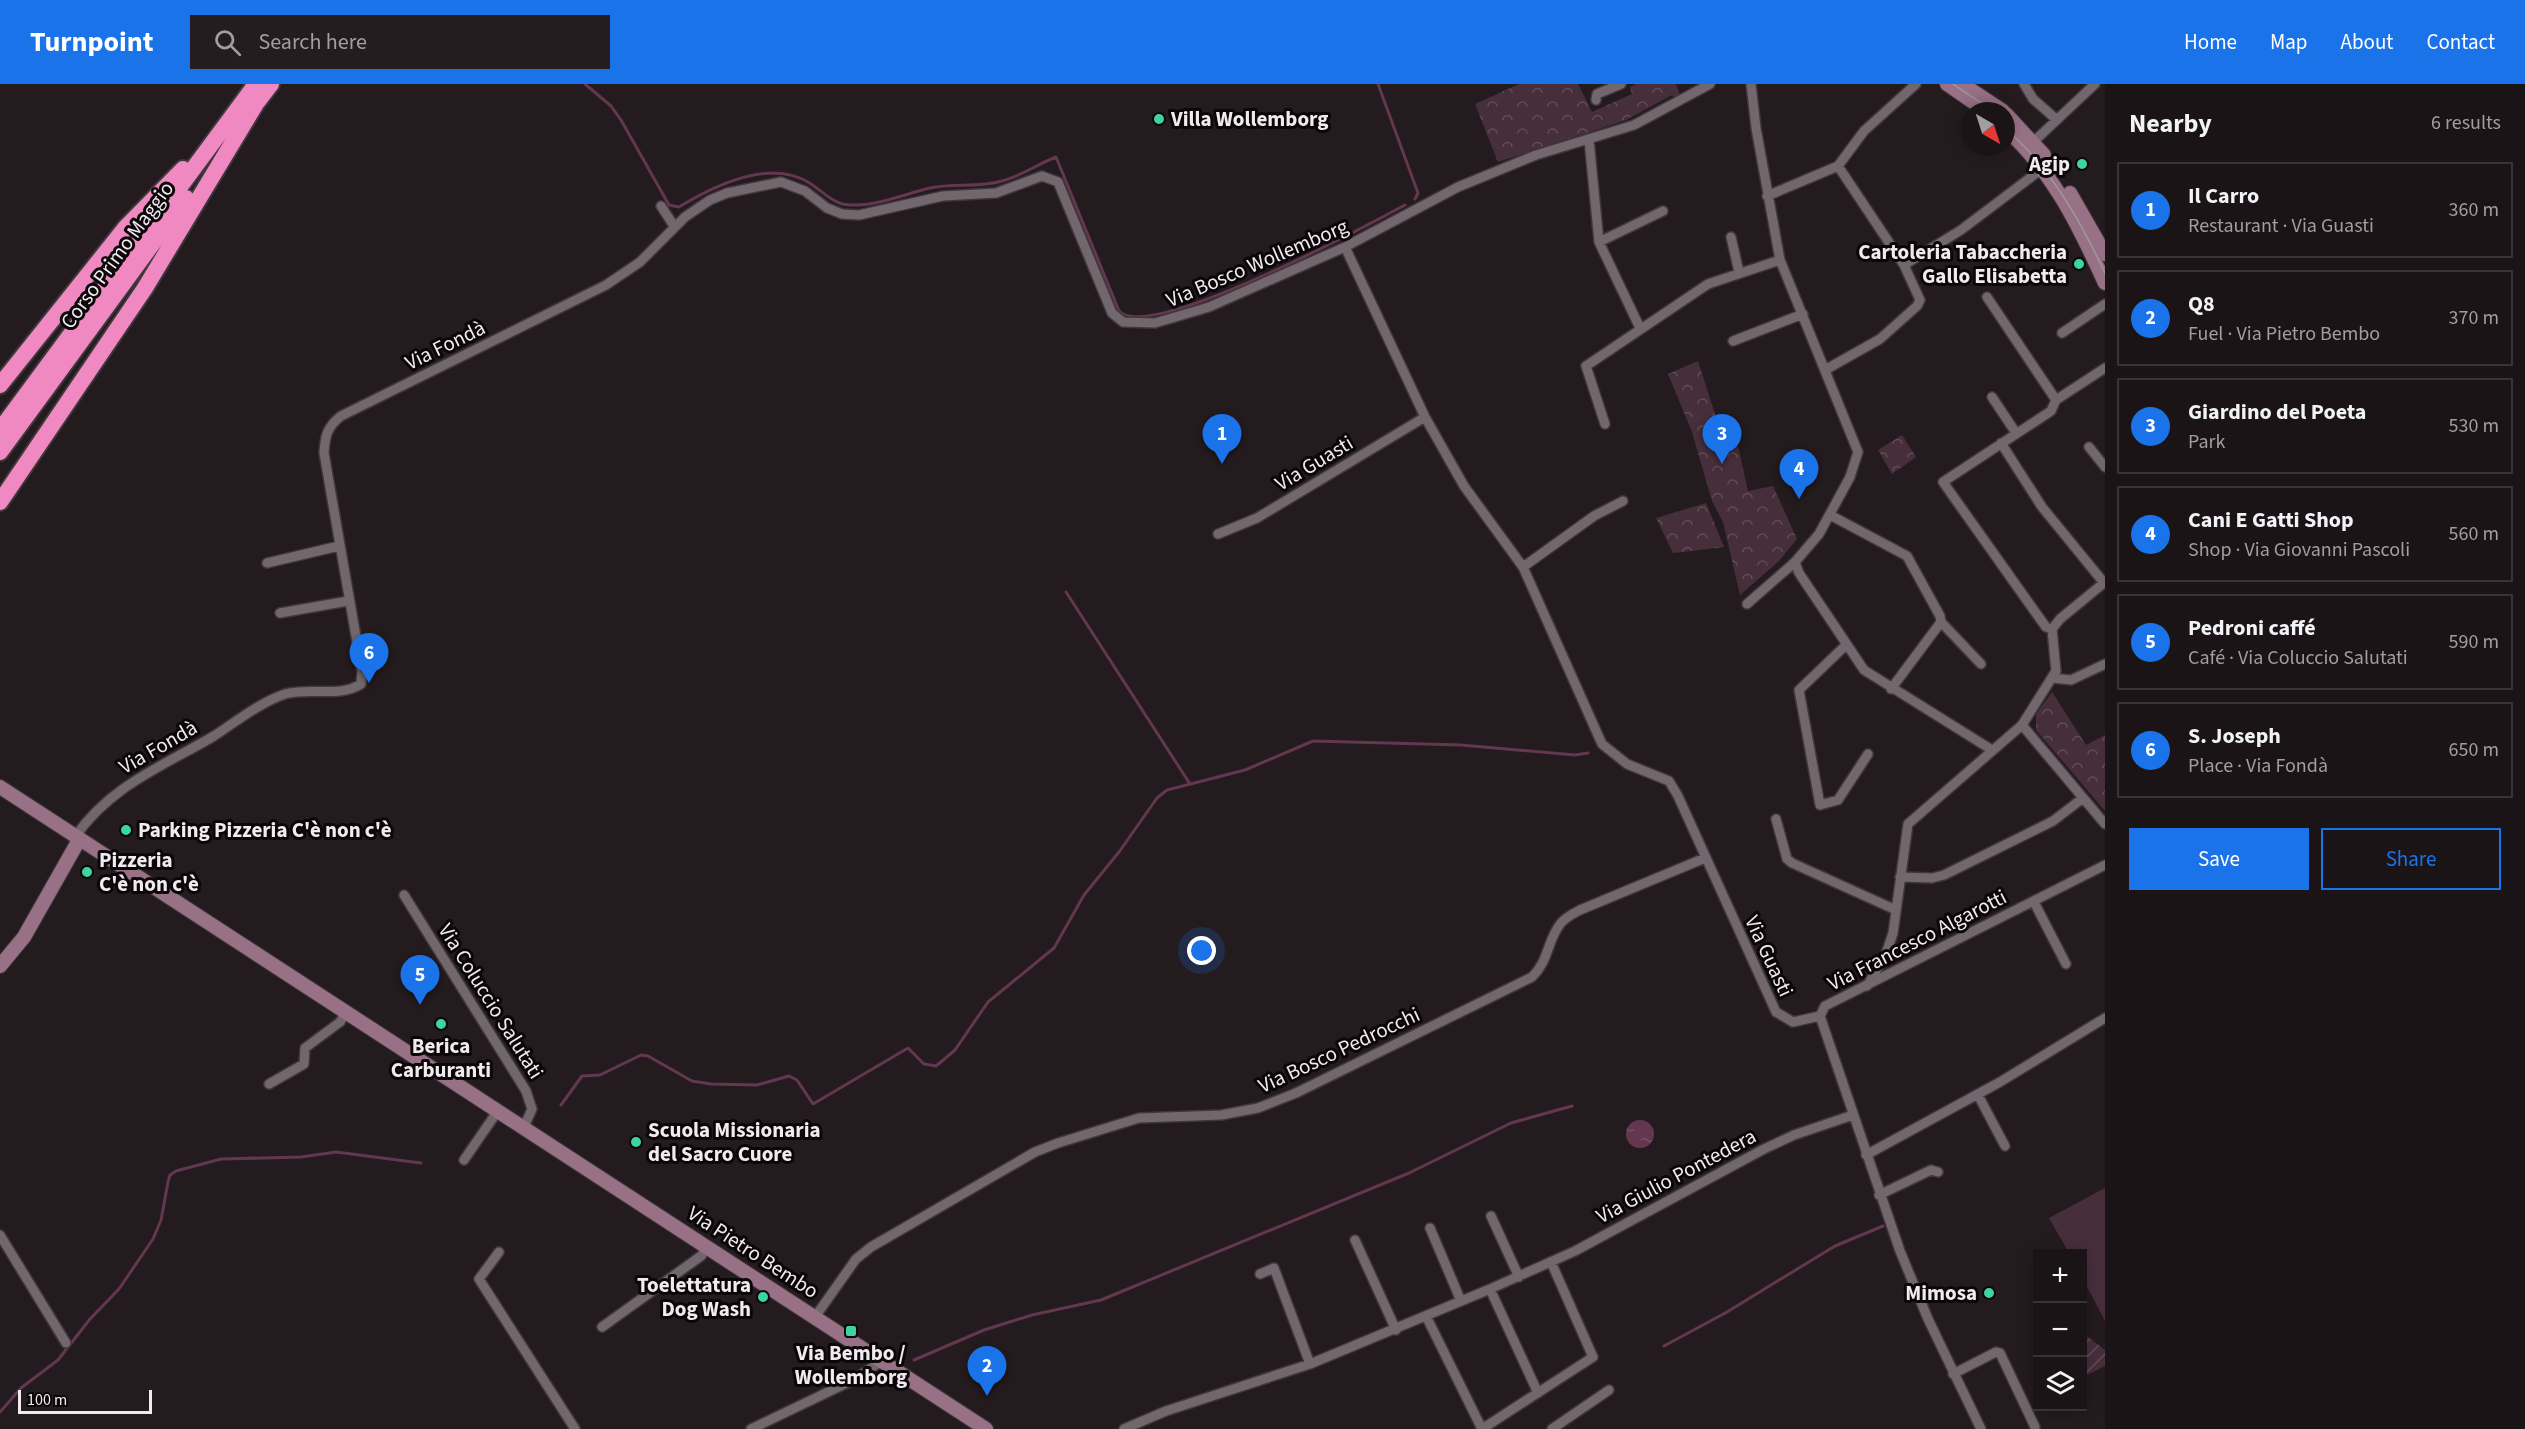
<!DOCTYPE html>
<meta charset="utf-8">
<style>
:root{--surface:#1b1417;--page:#241d20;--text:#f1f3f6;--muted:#a09ea1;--line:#393336;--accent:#1a73e8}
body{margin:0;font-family:"Source Sans 3",sans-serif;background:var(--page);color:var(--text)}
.controls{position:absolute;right:18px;bottom:18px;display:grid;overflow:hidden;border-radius:0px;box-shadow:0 3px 15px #0003}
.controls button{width:54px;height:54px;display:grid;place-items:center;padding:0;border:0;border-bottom:2px solid var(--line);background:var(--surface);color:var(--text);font:30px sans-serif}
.compass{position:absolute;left:1961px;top:18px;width:54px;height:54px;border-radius:50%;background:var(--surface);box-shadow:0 3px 15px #0003;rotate:141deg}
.scale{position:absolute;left:18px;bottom:15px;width:134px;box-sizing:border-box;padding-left:6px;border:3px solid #f1eaee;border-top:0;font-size:16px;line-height:21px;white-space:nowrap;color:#f1eaee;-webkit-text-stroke:4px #0b0709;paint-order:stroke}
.you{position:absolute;left:1202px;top:867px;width:21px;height:21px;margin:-15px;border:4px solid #fff;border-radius:50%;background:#1a73e8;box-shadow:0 0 0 9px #1a73e833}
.badge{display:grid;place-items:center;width:39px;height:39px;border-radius:50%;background:var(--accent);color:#fff;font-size:20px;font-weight:700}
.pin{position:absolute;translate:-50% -50px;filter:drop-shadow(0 2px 3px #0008)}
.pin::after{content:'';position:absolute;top:32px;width:21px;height:18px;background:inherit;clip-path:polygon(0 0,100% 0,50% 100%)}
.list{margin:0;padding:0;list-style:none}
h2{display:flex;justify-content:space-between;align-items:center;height:78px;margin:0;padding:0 24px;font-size:26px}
h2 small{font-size:20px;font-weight:400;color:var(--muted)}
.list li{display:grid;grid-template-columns:39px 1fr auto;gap:18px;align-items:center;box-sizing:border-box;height:96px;margin:0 12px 12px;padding:0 12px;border:2px solid var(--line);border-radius:0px}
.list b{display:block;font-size:22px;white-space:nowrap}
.list p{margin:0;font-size:20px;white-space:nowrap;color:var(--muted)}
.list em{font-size:20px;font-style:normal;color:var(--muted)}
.actions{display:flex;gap:12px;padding:18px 24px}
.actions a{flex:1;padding:14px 0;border:2px solid var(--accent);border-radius:0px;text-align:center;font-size:21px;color:var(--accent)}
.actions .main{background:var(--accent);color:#fff}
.icon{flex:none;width:33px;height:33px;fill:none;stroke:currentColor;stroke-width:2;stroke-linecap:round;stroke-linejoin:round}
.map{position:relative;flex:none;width:2105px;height:1345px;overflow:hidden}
header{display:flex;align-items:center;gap:36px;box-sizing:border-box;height:84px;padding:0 30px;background:var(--accent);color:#fff}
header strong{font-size:28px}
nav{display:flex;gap:33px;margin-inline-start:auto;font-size:21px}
.search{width:420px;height:54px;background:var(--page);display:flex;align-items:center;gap:15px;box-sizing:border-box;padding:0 21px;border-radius:0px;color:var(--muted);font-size:22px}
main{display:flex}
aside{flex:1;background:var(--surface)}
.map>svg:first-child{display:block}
.park{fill:url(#park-crowns)}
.garden{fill:url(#garden-furrows)}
.pitch{fill:#472e3b}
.water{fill:url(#water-ripples)}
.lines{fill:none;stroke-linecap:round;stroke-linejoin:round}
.stream{stroke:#63374f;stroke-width:3}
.street-casing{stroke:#3f383b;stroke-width:12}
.secondary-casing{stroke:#3f383b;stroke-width:16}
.highway-casing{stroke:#3f383b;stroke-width:20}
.street{stroke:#72676c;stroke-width:9}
.secondary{stroke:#987186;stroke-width:14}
.highway{stroke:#f089c2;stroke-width:16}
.tram{stroke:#a0989c;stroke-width:1.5}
.poi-dot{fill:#3dd4a3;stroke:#0b0709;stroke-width:2}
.labels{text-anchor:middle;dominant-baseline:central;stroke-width:6;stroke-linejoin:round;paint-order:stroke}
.poi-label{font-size:21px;font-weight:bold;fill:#f1eaee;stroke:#0b0709;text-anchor:start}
.street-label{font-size:21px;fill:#f1eaee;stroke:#0b0709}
</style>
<header>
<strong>Turnpoint</strong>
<div class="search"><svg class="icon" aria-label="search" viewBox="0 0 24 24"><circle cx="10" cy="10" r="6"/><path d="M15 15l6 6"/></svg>Search here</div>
<nav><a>Home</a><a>Map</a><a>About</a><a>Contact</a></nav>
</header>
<main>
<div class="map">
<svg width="2105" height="1345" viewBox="0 0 2105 1345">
<defs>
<pattern id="park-crowns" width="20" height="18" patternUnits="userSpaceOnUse" patternTransform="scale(1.5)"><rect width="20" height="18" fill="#472e3b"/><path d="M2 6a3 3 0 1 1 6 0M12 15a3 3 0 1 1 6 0" fill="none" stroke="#624c58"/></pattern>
<pattern id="garden-furrows" width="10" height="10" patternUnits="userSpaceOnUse" patternTransform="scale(1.5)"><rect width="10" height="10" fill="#472e3b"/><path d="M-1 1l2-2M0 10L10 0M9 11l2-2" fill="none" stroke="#624c58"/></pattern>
<pattern id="water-ripples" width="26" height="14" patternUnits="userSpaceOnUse" patternTransform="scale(1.5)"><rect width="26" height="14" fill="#63374f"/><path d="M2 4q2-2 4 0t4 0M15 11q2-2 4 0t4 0" fill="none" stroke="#7a5469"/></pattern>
</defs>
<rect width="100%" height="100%" fill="#241b1f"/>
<path class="park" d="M1519 0H1578L1592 28 1632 10 1630 3 1636 0H1676L1680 11 1675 14 1672 11 1626 36 1498 78 1475 20Z
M1698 277 1724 358H1737L1748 407 1773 402 1797 455 1779 477 1740 511 1723 438 1712 417 1692 348 1668 290Z
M1902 351 1916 373 1892 390 1878 366Z
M1706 419 1724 463 1673 469 1656 434Z
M2052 608 2086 661 2105 651V727L2036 646V630Z"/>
<path class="garden" d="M2083 1249 2105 1266V1282L2083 1293Z"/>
<path class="pitch" d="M2105 1104V1237L2083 1195 2082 1170 2069 1169 2049 1134Z"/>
<path class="water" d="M1626 1050a14 14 0 1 1 28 0a14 14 0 1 1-28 0Z"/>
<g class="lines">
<path class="stream" d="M585 0 611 22 621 36 669 121 679 123C715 101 771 73 811 100 826 110 835 122 854 121 880 121 905 110 930 104 954 99 979 104 1002 97 1021 92 1038 80 1056 73L1119 227C1149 259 1366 142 1405 121
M1378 0 1418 109 1415 115
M1066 508 1190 700
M561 1021 582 992 600 991 641 971 648 972 692 997 711 1000 757 1001 789 992 797 996 813 1020 908 964 924 980 936 982 955 966 988 918 1054 864 1084 811 1119 768 1157 714 1167 706 1245 686 1313 657 1461 661 1575 671 1588 669
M1664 1262 1727 1228 1835 1162 1883 1142
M914 1276 984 1246 1032 1231 1101 1216 1409 1089 1511 1039 1572 1022
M0 1328 21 1304 58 1276 90 1235 119 1205 153 1155 161 1136 168 1098 170 1091 176 1087 221 1075 301 1073 336 1068 421 1079"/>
<defs>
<path id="street" d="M2024 0 2033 15 2057 36
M1596 16 1597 10 1621 0
M1589 56 1599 158 1640 244
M2029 62 2095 0
M1767 112 1838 82 1864 47 1916 0
M661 122 674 142
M1731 153 1739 188
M1599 158 1663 127
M1345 163 1425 333 1464 402 1523 483 1602 660 1627 680 1669 697 1678 712 1776 928 1793 938 1820 932
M1904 181 1961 146 2043 84
M1987 213 2056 316
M2062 249 2105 220
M1733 257 1803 230
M1825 286 1880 255 1917 222 1920 216 1904 181 1838 82
M1992 313 2016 349
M1605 340 1586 282 1708 200 1780 176
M2001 359 2042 423 2104 499
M2089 363 2105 383
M1830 431 1907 472 1940 532 1941 538 1891 605
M1218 450 1257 434 1425 333
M1795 478 1799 489 1864 586 1992 666
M267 479 339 462
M1523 483 1594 432 1623 417
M1747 520 1795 478 1819 450 1850 393 1858 368 1780 176 1756 44 1751 0
M280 529 348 517
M1941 538 1981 580
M2052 545 2046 543 2038 532 1943 398 2051 327 2056 316 2105 284
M1846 561 1799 606 1820 721 1838 716 1868 670
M2053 594 2071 596 2105 580
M2022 641 2105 740
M1776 735 1787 775 1792 779 1896 826
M75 753C110 702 163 682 214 652 237 637 259 619 285 610 309 603 340 614 361 600L362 587 324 369C325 352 327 343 341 332L606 201 640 178 685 133 710 116 727 109 781 98 805 107 827 124 842 130 859 131 943 112 996 109 1042 92 1058 98 1112 229 1123 238 1155 239 1209 223 1345 163 1458 103 1536 71 1634 41 1710 0
M1900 793 1932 794 1944 791 2053 737 2083 714
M404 811 526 1007 532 1025 523 1045
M2034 818 2066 880
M1867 902 1886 870 1893 849 1908 740 2022 641 2056 587 2052 545 2060 535 2105 498
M1820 932 1900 1167 1928 1235 1981 1345
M1820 932 1825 922 2105 781
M269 1000 304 980 305 964 340 938 345 930
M1978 1011 2005 1062
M1866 1071 2000 998 2105 934
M464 1076 497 1028
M1879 1111 1931 1086 1938 1088
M1491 1132 1519 1193
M1430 1144 1461 1217
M0 1151 66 1259
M1355 1156 1396 1246
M499 1168 479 1195 575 1345
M1260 1190 1274 1184 1310 1280
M1490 1205 1538 1309
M1426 1232 1482 1345
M815 1233 856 1175 871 1163 1035 1068 1058 1059 1139 1034 1221 1031 1258 1024 1296 1009 1532 893C1549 877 1547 856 1561 839 1566 833 1574 829 1580 826L1705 774
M602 1243 701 1172 707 1164
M1953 1290 1996 1268 2000 1269 2035 1343
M751 1345 851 1297 882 1277
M1124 1345 1166 1327 1310 1280 1490 1205 1575 1167 1764 1065 1794 1051 1853 1031
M1482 1345 1593 1273 1551 1178
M1552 1345 1609 1306"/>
<path id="secondary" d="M1947 0 1986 27
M1962 0 2003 27
M2006 30 2044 71
M2006 45C2053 88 2079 142 2105 199
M2070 109 2105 170
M0 703 986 1345
M0 882 24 853 79 756"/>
<path id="highway" d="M251 26 271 0
M0 301 126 143 183 85
M0 346 256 0
M0 368 186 114
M0 418 145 204 257 18"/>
</defs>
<use href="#street" class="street-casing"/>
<use href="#secondary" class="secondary-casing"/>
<use href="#highway" class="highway-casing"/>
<use href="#street" class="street"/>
<use href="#secondary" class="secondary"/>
<use href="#highway" class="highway"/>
<path class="tram" d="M1953 0 1993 27
M2006 45C2050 83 2080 136 2105 189"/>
</g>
<g class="poi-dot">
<circle cx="1159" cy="35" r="6"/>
<circle cx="2082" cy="80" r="6"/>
<circle cx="2079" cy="180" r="6"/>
<circle cx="126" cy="746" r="6"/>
<circle cx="87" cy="788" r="6"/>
<circle cx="441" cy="940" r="6"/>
<circle cx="636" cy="1058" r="6"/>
<circle cx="1989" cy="1209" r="6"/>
<circle cx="763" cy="1213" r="6"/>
<rect x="845" y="1241" width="12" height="12" rx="3"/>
</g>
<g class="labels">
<g class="poi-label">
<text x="1171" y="35">Villa Wollemborg</text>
<text x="2070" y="80" text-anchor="end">Agip</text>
<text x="2067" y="168" text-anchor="end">Cartoleria Tabaccheria<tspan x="2067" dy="24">Gallo Elisabetta</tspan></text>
<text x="138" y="746">Parking Pizzeria C'è non c'è</text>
<text x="99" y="776">Pizzeria<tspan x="99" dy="24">C'è non c'è</tspan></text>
<text x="441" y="962" text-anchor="middle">Berica<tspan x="441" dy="24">Carburanti</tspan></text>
<text x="648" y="1046">Scuola Missionaria<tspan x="648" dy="24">del Sacro Cuore</tspan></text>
<text x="751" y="1201" text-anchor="end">Toelettatura<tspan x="751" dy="24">Dog Wash</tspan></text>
<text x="1977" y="1209" text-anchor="end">Mimosa</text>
<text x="851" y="1269" text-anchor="middle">Via Bembo /<tspan x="851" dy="24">Wollemborg</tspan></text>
</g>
<g class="street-label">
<text transform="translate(117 171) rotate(-54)">Corso Primo Maggio</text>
<text transform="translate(1257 179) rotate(-23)">Via Bosco Wollemborg</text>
<text transform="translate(445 261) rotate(-26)">Via Fondà</text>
<text transform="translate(1314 379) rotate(-31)">Via Guasti</text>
<text transform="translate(158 663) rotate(-30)">Via Fondà</text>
<text transform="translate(1917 856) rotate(-27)">Via Francesco Algarotti</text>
<text transform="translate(1769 872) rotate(65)">Via Guasti</text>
<text transform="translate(491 917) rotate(58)">Via Coluccio Salutati</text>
<text transform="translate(1339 966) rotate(-25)">Via Bosco Pedrocchi</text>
<text transform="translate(1676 1092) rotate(-28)">Via Giulio Pontedera</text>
<text transform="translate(753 1168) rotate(33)">Via Pietro Bembo</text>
</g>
</g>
</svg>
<div class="controls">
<button>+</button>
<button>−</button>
<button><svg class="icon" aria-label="layers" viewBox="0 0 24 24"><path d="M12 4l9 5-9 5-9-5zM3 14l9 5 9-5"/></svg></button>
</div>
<svg class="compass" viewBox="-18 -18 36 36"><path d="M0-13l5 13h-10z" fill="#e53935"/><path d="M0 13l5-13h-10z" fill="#a09ea1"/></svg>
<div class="scale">100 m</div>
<div class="you"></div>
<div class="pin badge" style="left:1222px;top:380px">1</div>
<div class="pin badge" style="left:987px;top:1312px">2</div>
<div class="pin badge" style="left:1722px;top:380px">3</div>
<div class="pin badge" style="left:1799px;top:415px">4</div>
<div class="pin badge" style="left:420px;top:921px">5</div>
<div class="pin badge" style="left:369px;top:599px">6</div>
</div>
<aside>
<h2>Nearby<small>6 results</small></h2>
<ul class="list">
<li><span class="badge">1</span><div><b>Il Carro</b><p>Restaurant · Via Guasti</p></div><em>360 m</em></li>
<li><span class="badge">2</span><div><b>Q8</b><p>Fuel · Via Pietro Bembo</p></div><em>370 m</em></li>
<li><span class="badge">3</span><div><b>Giardino del Poeta</b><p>Park</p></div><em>530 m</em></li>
<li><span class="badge">4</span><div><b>Cani E Gatti Shop</b><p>Shop · Via Giovanni Pascoli</p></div><em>560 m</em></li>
<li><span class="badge">5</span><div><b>Pedroni caffé</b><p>Café · Via Coluccio Salutati</p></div><em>590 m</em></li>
<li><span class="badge">6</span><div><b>S. Joseph</b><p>Place · Via Fondà</p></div><em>650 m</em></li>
</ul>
<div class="actions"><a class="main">Save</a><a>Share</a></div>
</aside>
</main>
